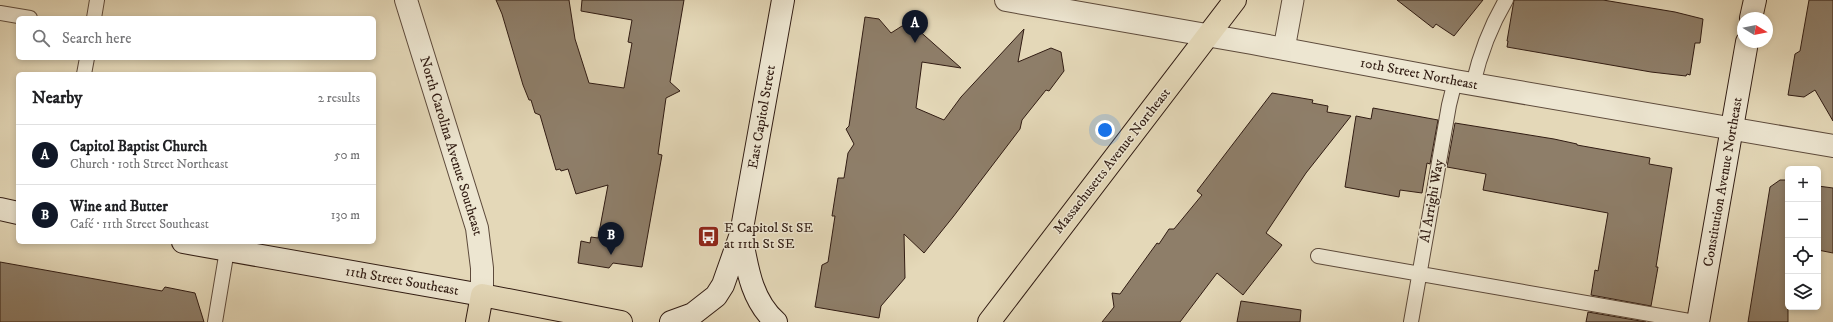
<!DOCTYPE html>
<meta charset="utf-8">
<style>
:root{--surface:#fff;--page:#f2f2f2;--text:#202124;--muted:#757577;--line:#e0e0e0;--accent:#111827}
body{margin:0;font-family:"IM FELL DW Pica",serif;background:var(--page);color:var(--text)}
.controls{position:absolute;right:12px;bottom:12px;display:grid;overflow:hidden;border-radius:6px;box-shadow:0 2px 6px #0003}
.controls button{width:36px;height:36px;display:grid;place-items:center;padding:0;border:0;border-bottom:1px solid var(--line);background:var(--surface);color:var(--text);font:20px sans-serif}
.compass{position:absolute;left:1737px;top:12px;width:36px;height:36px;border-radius:50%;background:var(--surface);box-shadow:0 2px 6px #0003;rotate:100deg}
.you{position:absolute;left:1105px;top:130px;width:14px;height:14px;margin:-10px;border:3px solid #fff;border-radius:50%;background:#1a73e8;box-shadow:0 0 0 6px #1a73e833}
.badge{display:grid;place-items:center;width:26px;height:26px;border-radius:50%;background:var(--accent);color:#fff;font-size:13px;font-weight:700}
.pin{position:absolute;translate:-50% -33px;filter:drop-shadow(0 1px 2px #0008)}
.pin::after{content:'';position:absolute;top:21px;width:14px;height:12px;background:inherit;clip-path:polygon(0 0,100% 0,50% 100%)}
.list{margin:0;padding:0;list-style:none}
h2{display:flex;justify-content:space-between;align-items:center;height:52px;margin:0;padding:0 16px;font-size:17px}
h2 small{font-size:13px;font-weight:400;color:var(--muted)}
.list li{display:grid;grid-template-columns:26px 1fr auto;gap:12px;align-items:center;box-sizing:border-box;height:60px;padding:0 16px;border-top:1px solid var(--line)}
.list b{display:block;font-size:15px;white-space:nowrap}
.list p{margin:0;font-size:13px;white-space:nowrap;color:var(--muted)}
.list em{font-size:13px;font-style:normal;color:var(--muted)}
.icon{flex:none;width:22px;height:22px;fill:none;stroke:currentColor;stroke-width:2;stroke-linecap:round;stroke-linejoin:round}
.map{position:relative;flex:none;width:1833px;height:322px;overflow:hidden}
.search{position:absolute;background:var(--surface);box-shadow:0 2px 6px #0003;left:16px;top:16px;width:360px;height:44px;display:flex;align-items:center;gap:10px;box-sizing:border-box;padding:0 14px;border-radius:6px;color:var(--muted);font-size:15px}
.panel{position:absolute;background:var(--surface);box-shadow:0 2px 6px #0003;left:16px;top:72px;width:360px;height:172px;border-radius:6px}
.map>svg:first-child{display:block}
.building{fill:#8e7e69;stroke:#311c13}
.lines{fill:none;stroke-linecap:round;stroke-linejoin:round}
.service-casing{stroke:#5e4b3c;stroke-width:16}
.pedestrian-casing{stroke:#5e4b3c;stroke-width:23}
.minor-casing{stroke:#5e4b3c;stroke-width:24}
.tertiary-casing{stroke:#5e4b3c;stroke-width:24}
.secondary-casing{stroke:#311c13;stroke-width:24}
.primary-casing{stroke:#311c13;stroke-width:24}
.service{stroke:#ede6d1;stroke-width:14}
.pedestrian{stroke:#ede6d1;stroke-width:21}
.minor{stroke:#ede6d1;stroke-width:22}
.tertiary{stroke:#ede6d1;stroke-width:22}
.secondary{stroke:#ede6d1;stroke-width:22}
.primary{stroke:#e4d8b8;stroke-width:22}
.labels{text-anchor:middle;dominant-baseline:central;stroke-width:3;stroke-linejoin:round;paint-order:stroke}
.street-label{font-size:14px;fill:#311c13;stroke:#ede6d1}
.poi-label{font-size:14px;fill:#311c13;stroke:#ede6d1;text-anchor:start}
</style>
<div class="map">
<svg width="1833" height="322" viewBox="0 0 1833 322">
<rect width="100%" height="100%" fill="#e4d8b8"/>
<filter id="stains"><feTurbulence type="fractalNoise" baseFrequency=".005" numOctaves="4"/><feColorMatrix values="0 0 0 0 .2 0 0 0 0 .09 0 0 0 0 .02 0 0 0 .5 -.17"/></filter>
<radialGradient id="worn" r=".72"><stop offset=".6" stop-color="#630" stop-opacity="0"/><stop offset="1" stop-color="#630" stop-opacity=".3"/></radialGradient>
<path class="building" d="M496 0H569L575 39 589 83 624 88 632 43 628 42 632 20 581 11 582 0H684L670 82 680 91 666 98 658 154 662 155 642 267 613 263 609 268 578 263 581 241 590 243 591 237 598 238 608 185 576 194 568 169 561 171 560 169 556 170 540 115 535 113 531 100H529L523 85 502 14Z
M1397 0H1483L1454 36 1436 24 1433 28Z
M1514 0H1603L1675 12 1703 19 1700 43H1695L1690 75 1687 74 1686 76 1651 72 1507 47 1508 41H1507Z
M1809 0H1833V121L1815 90 1804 97 1788 95 1795 54 1800 51Z
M865 17 879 19 891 33 902 26 916 28 961 68 922 62 916 108 944 120 961 97 1024 29 1018 62 1051 48 1061 52 1064 71 1049 91 1046 90 1022 120 1020 129 953 217 924 253 904 234 905 278 881 306 879 318 815 307 822 265 828 262 835 216H832L838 178H844L848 153 854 144 846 129 849 126Z
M1272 93 1313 100 1312 103 1328 106 1327 112 1351 116 1306 173 1266 233 1282 245 1243 295 1217 273 1180 322H1102L1114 307 1112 293 1120 294 1157 243 1159 244 1169 229H1174L1202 195 1197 191Z
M1373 108 1438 120 1430 164 1427 163 1422 193 1400 190 1399 197 1345 187 1356 116 1371 119Z
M1455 123 1554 139 1577 144V145L1650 158 1649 164 1672 168 1656 267H1658L1651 306 1591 295 1595 270 1598 271 1608 213 1483 190 1486 174 1447 167Z
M1780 180H1788V322H1748L1770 187Z
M1818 186 1833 188V253L1818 250Z
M0 262 162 291 165 287 195 293 204 322H0Z
M1241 301 1301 310 1300 322H1237Z
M1588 312 1646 322H1586Z"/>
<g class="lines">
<defs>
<path id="service" d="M0 13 30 18
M94 18 97 0
M84 74 87 58
M1473 84C1480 54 1490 27 1506 0
M1318 256 1695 322
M215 322 227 250
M1411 322 1449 105 1455 81"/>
<path id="pedestrian" d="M1284 49 1293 0"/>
<path id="minor" d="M1006 0 1252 43 1455 81 1833 146"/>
<path id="tertiary" d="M406 0 477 228 482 268V295"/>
<path id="secondary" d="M1751 18 1755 0
M0 209 18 213
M741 235C747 267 751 300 776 322
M183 242 482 295
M671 322 693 314 716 296 723 285 741 234 783 0
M1698 322 1747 42"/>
<path id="primary" d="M477 322 482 295 621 322
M989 322 1235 0"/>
</defs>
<use href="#service" class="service-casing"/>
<use href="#pedestrian" class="pedestrian-casing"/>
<use href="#minor" class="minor-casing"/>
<use href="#tertiary" class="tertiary-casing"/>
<use href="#secondary" class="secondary-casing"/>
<use href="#primary" class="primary-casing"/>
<use href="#service" class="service"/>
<use href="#pedestrian" class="pedestrian"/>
<use href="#minor" class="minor"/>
<use href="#tertiary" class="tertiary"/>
<use href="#secondary" class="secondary"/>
<use href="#primary" class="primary"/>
</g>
<defs>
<symbol id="bus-square" viewBox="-11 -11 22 22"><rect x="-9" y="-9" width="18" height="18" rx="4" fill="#8f2418" stroke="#ede6d1"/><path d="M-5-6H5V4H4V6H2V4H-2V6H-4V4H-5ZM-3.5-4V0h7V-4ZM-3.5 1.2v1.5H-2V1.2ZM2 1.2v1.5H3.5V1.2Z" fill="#fff"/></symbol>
</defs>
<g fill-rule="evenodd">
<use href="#bus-square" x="696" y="224" width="25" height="25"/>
</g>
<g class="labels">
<g class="street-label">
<text transform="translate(1419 74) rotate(11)">10th Street Northeast</text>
<text transform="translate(762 117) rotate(-80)">East Capitol Street</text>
<text transform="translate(451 146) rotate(73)">North Carolina Avenue Southeast</text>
<text transform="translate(1112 161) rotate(-52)">Massachusetts Avenue Northeast</text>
<text transform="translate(1723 182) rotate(-80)">Constitution Avenue Northeast</text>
<text transform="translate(1432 201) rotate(-80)">Al Arrighi Way</text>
<text transform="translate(402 281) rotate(10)">11th Street Southeast</text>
</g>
<g class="poi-label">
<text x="724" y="228">E Capitol St SE<tspan x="724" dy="16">at 11th St SE</tspan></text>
</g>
</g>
<rect width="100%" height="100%" filter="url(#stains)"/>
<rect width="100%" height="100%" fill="url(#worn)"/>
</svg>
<div class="controls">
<button>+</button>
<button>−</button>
<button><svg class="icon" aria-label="locate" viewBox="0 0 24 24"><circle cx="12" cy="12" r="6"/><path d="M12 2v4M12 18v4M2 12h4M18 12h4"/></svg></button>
<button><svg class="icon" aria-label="layers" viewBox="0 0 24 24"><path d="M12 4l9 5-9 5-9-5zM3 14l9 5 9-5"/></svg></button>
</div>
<svg class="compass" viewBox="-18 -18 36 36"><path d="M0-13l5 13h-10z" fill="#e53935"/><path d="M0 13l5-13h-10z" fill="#757577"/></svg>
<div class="you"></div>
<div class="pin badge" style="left:915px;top:43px">A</div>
<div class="pin badge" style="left:611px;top:255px">B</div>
<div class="search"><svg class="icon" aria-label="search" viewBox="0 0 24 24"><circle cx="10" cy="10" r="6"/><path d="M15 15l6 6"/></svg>Search here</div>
<section class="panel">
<h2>Nearby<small>2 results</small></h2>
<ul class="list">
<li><span class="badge">A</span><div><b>Capitol Baptist Church</b><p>Church · 10th Street Northeast</p></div><em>50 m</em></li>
<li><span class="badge">B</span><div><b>Wine and Butter</b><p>Café · 11th Street Southeast</p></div><em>130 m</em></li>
</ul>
</section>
</div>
